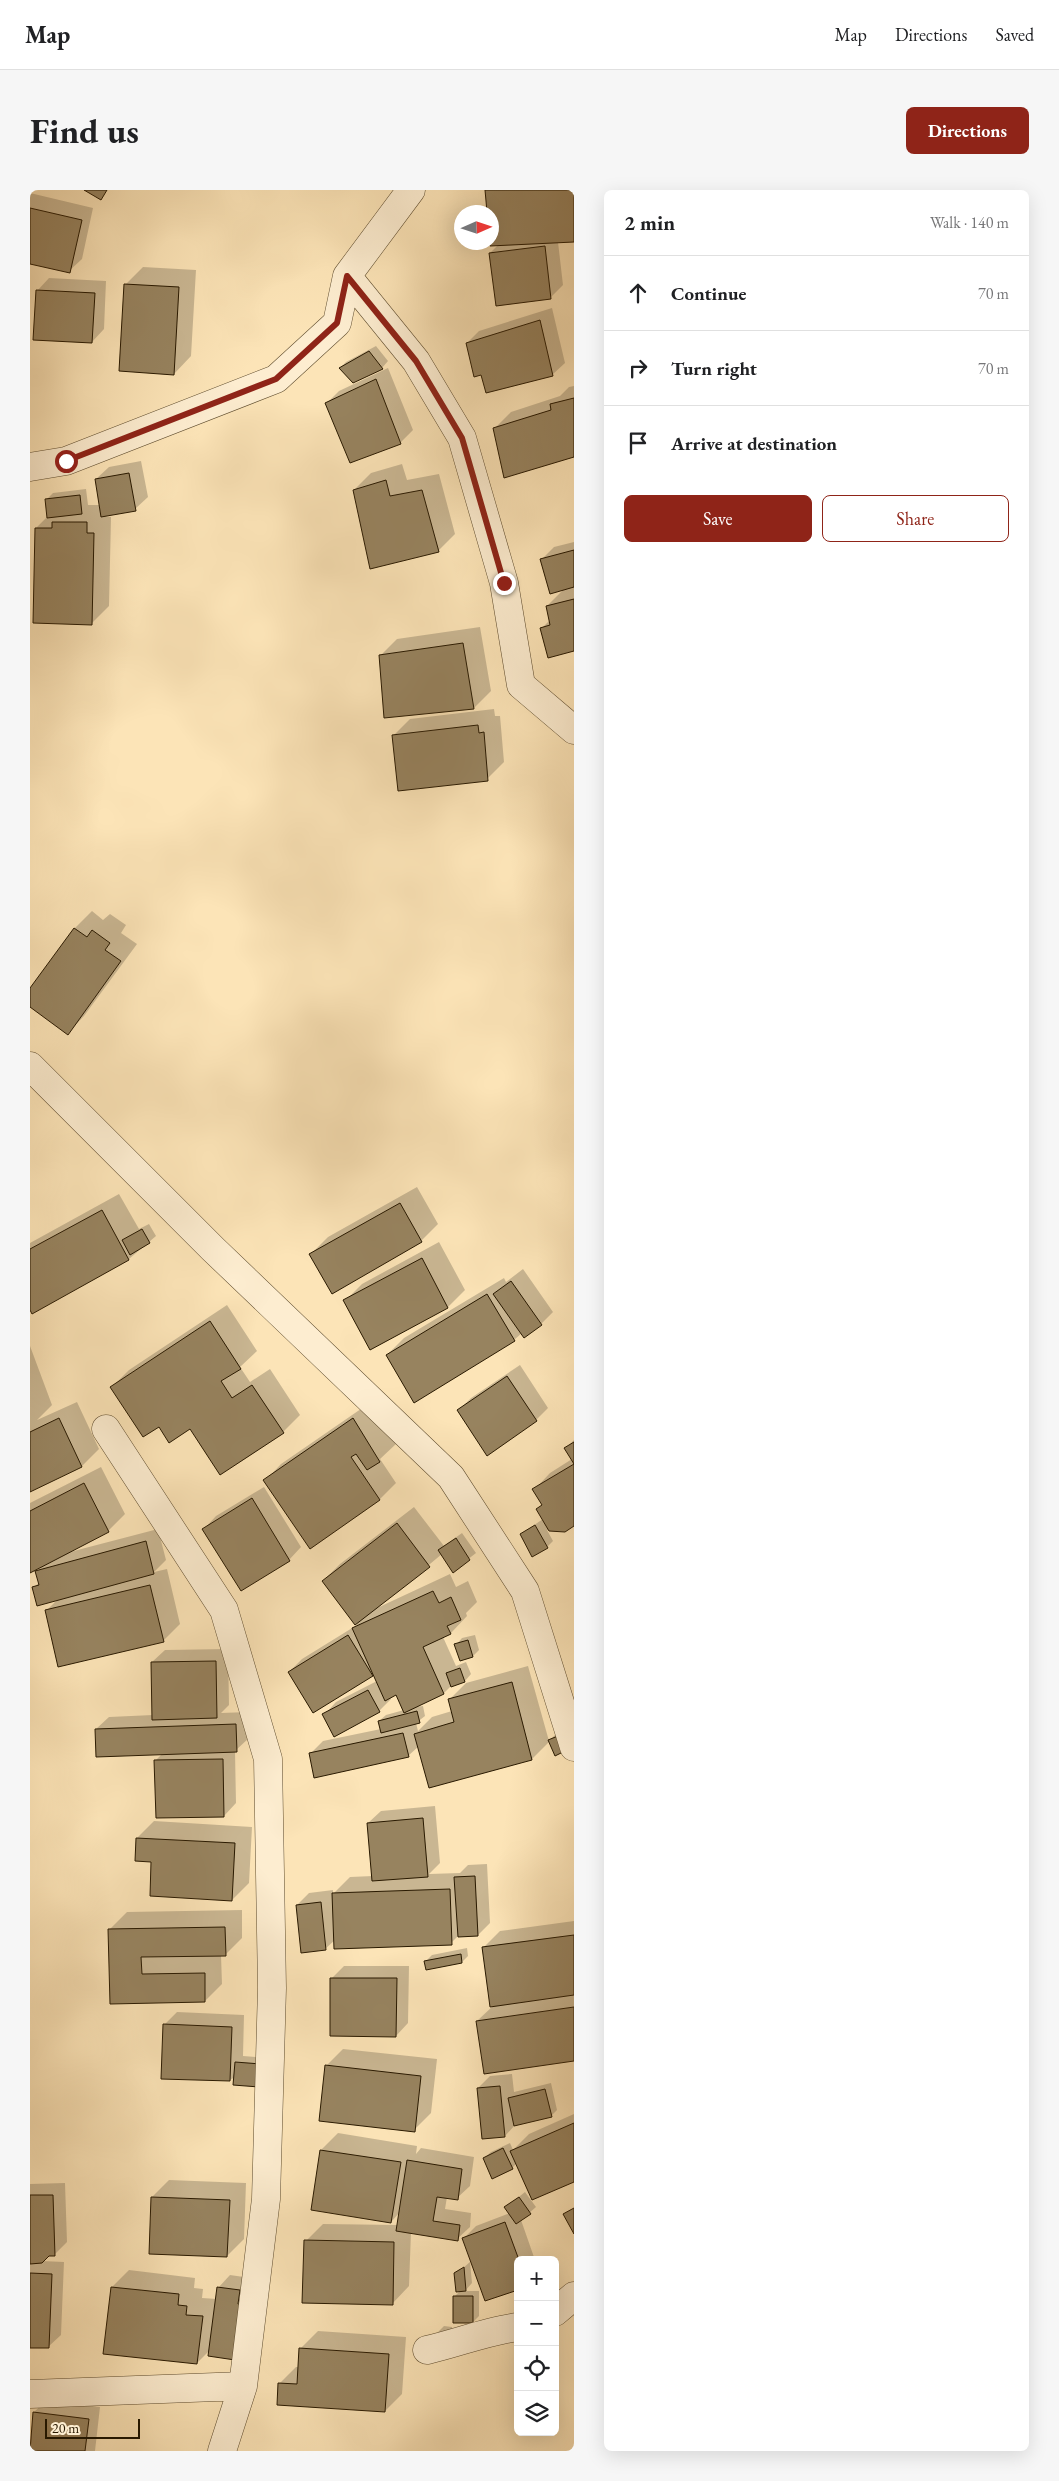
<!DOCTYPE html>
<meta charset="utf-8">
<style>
:root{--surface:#fff;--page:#f6f6f6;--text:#202124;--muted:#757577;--line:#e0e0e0;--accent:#8f2418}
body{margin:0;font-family:"EB Garamond",serif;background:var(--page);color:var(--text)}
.controls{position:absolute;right:15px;bottom:15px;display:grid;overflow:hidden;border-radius:8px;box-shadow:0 5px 20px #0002}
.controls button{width:45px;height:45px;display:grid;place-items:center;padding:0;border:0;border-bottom:1px solid var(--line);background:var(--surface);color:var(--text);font:25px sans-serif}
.compass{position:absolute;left:424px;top:15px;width:45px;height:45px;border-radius:50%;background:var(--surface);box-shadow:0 5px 20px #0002;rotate:87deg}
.scale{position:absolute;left:15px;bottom:12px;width:95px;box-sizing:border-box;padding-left:5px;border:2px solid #291900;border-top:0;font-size:14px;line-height:18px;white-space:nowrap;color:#291900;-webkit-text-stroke:4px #fdedd0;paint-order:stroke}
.stop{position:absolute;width:15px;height:15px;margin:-11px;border:4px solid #8f2418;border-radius:50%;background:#fff}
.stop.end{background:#8f2418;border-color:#fff;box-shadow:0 1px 5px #0008}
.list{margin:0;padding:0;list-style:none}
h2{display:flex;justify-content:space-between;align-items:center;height:65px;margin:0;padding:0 20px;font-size:21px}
h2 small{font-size:16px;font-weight:400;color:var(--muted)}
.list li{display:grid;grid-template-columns:32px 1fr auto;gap:15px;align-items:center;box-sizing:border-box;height:75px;padding:0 20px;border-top:1px solid var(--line)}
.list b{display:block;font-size:19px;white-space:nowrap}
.list em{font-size:16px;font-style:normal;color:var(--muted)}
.actions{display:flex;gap:10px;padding:15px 20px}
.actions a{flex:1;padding:11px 0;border:1px solid var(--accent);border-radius:8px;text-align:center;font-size:18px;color:var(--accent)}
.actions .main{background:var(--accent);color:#fff}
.icon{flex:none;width:28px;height:28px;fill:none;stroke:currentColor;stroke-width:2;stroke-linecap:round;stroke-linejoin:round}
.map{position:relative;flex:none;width:544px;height:2261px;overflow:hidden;border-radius:8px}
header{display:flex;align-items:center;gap:30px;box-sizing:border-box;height:70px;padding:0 25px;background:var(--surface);border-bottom:1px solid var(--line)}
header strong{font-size:24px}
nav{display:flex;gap:28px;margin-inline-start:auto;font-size:18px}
.intro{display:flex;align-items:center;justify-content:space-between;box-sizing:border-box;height:120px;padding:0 30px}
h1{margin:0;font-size:35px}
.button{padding:12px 22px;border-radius:8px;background:var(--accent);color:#fff;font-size:18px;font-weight:700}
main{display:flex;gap:30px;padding:0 30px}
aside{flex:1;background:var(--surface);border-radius:8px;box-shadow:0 5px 20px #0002}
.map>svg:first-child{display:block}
.shadow{fill:#0003}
.building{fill:#97835f;stroke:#291900}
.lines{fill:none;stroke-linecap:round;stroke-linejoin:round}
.street-casing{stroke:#5e4c2e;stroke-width:29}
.street{stroke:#fdedd0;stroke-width:28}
.route{stroke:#8f2418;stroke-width:6}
</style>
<header>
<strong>Map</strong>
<nav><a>Map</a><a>Directions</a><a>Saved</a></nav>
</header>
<div class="intro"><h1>Find us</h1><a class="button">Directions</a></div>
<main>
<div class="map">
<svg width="544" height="2261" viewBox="0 0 544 2261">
<rect width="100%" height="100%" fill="#fce4b7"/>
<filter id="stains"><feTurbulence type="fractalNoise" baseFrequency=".004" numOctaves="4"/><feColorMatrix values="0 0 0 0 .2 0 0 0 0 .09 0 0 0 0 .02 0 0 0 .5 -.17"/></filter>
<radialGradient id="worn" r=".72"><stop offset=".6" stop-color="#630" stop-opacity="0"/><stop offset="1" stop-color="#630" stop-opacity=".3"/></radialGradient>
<path class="shadow" d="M457 0H544V51L528 52 533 95 520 108 460 63 469 54 462 52V22H459Z
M0 3 63 18 52 69 39 81 0 73Z
M113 77 166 80 161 166 144 184 90 180 96 94Z
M19 88 76 91 74 139 62 152 7 101Z
M522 118 535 173 522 185 437 153 449 141Z
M346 156 358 171 352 178 323 191 310 178 316 172Z
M358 178 383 240 370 253 297 213 309 201Z
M544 196V266L475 287 464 239 481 222 530 206 539 197Z
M111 271 118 307 105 319 72 326 81 327 79 416 62 433 6 338 18 326 16 310 23 303 56 299 58 315H71L66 289 79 277Z
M372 274 377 290 409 284 425 344 408 361 324 300 341 283Z
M544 352V460L519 466 512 438 520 430 517 416 535 398 512 369 524 357Z
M450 437 461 501 444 518 350 466 367 449Z
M464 519 465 526H470L474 572 457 589 363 546 380 529Z
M62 721 73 730 80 724 96 735 91 743 107 754 54 826 38 843 0 816V800L45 738Z
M387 997 408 1034 391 1051 281 1064 298 1047Z
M89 1004 109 1039 119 1034 126 1046 99 1069 3 1122 0 1117V1053Z
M409 1052 435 1100 418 1117 340 1158 315 1111 332 1094Z
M493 1079 523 1122 511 1134 492 1143 484 1150 357 1165 374 1148 474 1088 476 1092Z
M197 1115 227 1161 210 1177 220 1192 240 1179 270 1225 253 1242 129 1235 82 1197 99 1180Z
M0 1156 22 1215 7 1230 47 1212 69 1259 52 1276 0 1301Z
M490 1175 518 1218 506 1230 428 1221 441 1208Z
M341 1212 366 1254 350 1269 366 1293 349 1310 235 1291 251 1274Z
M544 1250V1335L534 1341 517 1340 523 1351 517 1357 491 1344 513 1329 508 1319 512 1314 504 1300 520 1283 542 1269 536 1258Z
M71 1277 95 1324 78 1341 36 1363 128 1339 136 1370 124 1382 137 1379 150 1434 133 1451 16 1421 28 1409 3 1398 10 1392 7 1381 12 1376 0 1382V1313Z
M234 1297 271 1357 259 1370 174 1339 186 1326Z
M384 1317 414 1356 432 1343 446 1363 423 1381 412 1364 347 1418 420 1384 426 1397 438 1391 447 1412 436 1423 437 1426 421 1443 413 1447 426 1476 436 1472 441 1484 435 1491 421 1496 414 1503 384 1517 393 1516 395 1526 386 1533 388 1541 402 1527 422 1521 419 1510 436 1493 498 1476 519 1551 526 1544 534 1541 540 1554 520 1551 502 1569 400 1597 389 1556 378 1566 280 1564 293 1551 351 1539 349 1531 356 1525 374 1520 366 1504 360 1507 361 1509 349 1521 294 1525 306 1512 347 1491 344 1484 342 1486 259 1482 272 1469 327 1435 293 1391 310 1374Z
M445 1445 449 1460 443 1466 430 1470 426 1455 432 1448Z
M198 1459 199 1515 191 1523 218 1522 219 1548 205 1561 206 1613 194 1626 125 1571 133 1563 66 1539 79 1527 123 1525 122 1472 135 1460Z
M405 1616 410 1673 399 1684 430 1683 438 1675 457 1674 460 1733 448 1745 428 1746 421 1753 305 1750 295 1759 267 1715 279 1703 303 1700V1704L320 1687 343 1686 338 1633 351 1621Z
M124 1631 222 1637 219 1693 202 1710 123 1670 107 1648Z
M212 1720V1748L195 1765H191L192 1794 175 1811 81 1813 80 1739 97 1722Z
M544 1731V1870L455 1883 447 1831 464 1815 453 1758 470 1741Z
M437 1758 438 1766 432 1772 396 1771 402 1765Z
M314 1776H379L378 1833 366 1846 302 1788Z
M147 1822 214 1825 213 1866 237 1868 200 1890 134 1835Z
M313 1859 407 1869 401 1923 384 1940 296 1876Z
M482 1884 484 1902 521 1893 527 1920 521 1926 486 1934 475 1946 453 1948 448 1898 460 1886Z
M544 1924V1990L503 2008 487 1973 482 1978 454 1968 461 1962 480 1953 483 1960 499 1944Z
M308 1943 387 1956 386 1964 391 1958 444 1967 440 1996 427 2008 417 2007 415 2019 441 2023 440 2037 427 2049 381 2042 379 2096 362 2114 276 2051 293 2034 368 2035 370 2022 361 2032 291 1960Z
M139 1990 216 1993 214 2049 197 2066 122 2007Z
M35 1993 37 2052 24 2065 19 2064 12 2071 34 2072 31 2145 18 2157 0 2156V1994Z
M495 2002 506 2017 491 2030 505 2070H488L434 2048 446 2036 480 2023 476 2017Z
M440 2072 442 2093 435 2101H449V2126L443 2132 424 2107 431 2100 426 2084Z
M99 2080 165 2088 164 2098 173 2099 172 2108 187 2109 188 2098 200 2085 221 2088 220 2102 180 2160 167 2173 75 2162 82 2097Z
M414 2136 422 2137 423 2143 409 2148 408 2142Z
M288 2141 376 2147 372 2204 355 2221 249 2194 266 2177H269L271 2158Z
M17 2210 70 2217 65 2261H0L4 2222Z"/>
<path class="building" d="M54 0H77L71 10Z
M455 0H544V52L460 56 462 22H457Z
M0 18 52 30 40 83 0 74Z
M515 56 521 109 466 116 459 63Z
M94 94 149 97 144 185 89 181Z
M6 100 65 103 62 153 3 150Z
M510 130 523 186 456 203 451 185 444 187 436 153Z
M339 161 353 179 323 193 309 178Z
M346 189 371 254 320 273 295 213Z
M544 208V267L474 288 463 238 521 220 520 214Z
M99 283 106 321 71 327 65 289Z
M356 290 360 306 392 300 409 362 340 379 323 300Z
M50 305 52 324 17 328 15 309Z
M22 332H57V343H64L62 435 3 433 5 338H22Z
M544 360V397L520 404 510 369Z
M544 409V461L518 468 510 438 520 435 516 416Z
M433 453 444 519 354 528 349 465Z
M448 535 449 543 454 542 458 591 368 601 362 545Z
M44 738 57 747 62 740 80 753 75 760 91 771 38 845 0 817V798Z
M370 1013 392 1052 302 1104 279 1064Z
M72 1020 99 1070 2 1124 0 1120V1059Z
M112 1039 120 1053 100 1065 92 1050Z
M392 1068 418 1118 340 1160 313 1110Z
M481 1091 512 1135 494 1148 463 1104Z
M457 1104 485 1151 384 1213 356 1165Z
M180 1131 211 1179 191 1191 202 1208 222 1195 254 1243 190 1285 160 1239 139 1253 129 1237 113 1247 80 1197Z
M477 1186 507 1231 457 1266 427 1220Z
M29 1228 52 1277 0 1302V1242Z
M323 1228 350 1272 337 1280 326 1264 321 1267 350 1310 280 1359 233 1290Z
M544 1252V1336L535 1342 519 1341 506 1319 512 1315 502 1299 544 1274 534 1258Z
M54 1293 79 1342 0 1383V1321Z
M222 1308 260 1371 211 1401 172 1339Z
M367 1333 400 1377 325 1435 292 1391Z
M505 1335 518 1358 502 1367 490 1344Z
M426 1348 440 1370 423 1383 408 1360Z
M116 1351 124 1384 7 1416 2 1397 9 1395 5 1381Z
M120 1395 134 1452 28 1477 15 1420Z
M403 1401 409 1413 421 1407 431 1430 417 1436 421 1444 393 1457 414 1504 374 1523 366 1505 355 1511 322 1438Z
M318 1445 343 1486 283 1523 258 1482Z
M438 1450 443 1467 430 1471 424 1454Z
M186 1471 187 1528 122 1530 121 1472Z
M430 1478 435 1492 421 1497 416 1483Z
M482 1492 502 1570 399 1598 384 1544 424 1532 418 1509Z
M338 1500 350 1522 304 1547 292 1524Z
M387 1521 390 1533 351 1543 348 1531Z
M206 1534 207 1562 66 1567 65 1539Z
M373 1543 379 1567 284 1588 279 1563Z
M528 1546 535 1561 525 1566 518 1550Z
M193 1569 194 1627 126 1628 124 1570Z
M393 1628 398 1687 342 1691 337 1633Z
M106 1648 205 1653 202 1711 120 1706 121 1672 105 1671Z
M445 1686 448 1746 428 1747 424 1687Z
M420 1699 422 1755 304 1759 302 1703Z
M291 1712 296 1760 271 1763 266 1715Z
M195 1737 196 1766 111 1767 112 1784 175 1783V1812L80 1814 78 1739Z
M544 1745V1805L460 1817 452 1757Z
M431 1764 432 1773 396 1780 394 1771Z
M300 1788H367L366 1847 300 1846Z
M544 1817V1871L454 1884 446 1831Z
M133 1834 202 1837 200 1891 131 1889Z
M205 1872 231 1874 229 1897 203 1895Z
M295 1875 391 1886 385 1942 289 1931Z
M470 1896 475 1947 452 1949 447 1898Z
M515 1899 522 1927 484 1936 478 1908Z
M544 1933V1992L502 2010 480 1961Z
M473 1958 483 1979 462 1989 453 1968Z
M290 1960 371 1972 361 2033 281 2020Z
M377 1970 432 1979 428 2010 407 2007 403 2031 430 2035 428 2051 366 2041Z
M0 2005H23L25 2066H19L12 2073 0 2074Z
M121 2007 200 2010 197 2067 119 2064Z
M489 2007 501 2024 486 2034 474 2017Z
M544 2018V2044L533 2024Z
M475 2032 489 2070 488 2100 455 2111 432 2048Z
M274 2050 364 2052 363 2115 272 2113Z
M434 2077 436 2101 426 2102 424 2083Z
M0 2083 22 2084 19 2158H0Z
M81 2097 149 2104 148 2115 157 2116 156 2125 173 2126 167 2174 73 2164Z
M187 2097 210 2100 208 2114 212 2115 205 2170 178 2166Z
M423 2106H443V2133H423Z
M269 2158 359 2164 355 2222 247 2215 248 2193 267 2194Z
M3 2222 59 2229 55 2261H0Z"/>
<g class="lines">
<defs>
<path id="street" d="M317 86 386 171 432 248 474 393 491 495 544 540
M0 277 36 271 246 189 307 133 317 86 381 0
M0 876 183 1059 421 1287 495 1401 544 1557
M76 1239 194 1420 238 1569 242 1798 236 2009 213 2196 192 2261
M525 2122 544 2106
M397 2160C428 2153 457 2141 488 2137
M0 2204 213 2196"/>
</defs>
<use href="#street" class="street-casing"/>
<use href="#street" class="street"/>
</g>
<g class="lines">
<path class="route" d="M36 271 246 189 307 133 317 86 386 171 432 248 474 393"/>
</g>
<rect width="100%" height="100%" filter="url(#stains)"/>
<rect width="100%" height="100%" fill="url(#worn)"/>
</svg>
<div class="controls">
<button>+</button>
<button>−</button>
<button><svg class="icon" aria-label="locate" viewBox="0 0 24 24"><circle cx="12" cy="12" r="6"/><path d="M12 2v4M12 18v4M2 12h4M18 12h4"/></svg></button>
<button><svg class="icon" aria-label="layers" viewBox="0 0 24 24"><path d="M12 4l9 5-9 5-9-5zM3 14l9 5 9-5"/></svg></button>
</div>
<svg class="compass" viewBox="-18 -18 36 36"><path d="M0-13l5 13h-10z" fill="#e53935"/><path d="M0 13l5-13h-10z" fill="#757577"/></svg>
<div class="scale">20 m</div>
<div class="stop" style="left:36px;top:271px"></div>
<div class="stop end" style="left:474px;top:393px"></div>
</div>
<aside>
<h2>2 min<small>Walk · 140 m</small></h2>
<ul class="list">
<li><svg class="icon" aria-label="ahead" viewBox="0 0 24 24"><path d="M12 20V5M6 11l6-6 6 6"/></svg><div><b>Continue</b></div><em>70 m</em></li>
<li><svg class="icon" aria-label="right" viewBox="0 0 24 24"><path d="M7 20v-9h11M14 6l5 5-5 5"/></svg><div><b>Turn right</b></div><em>70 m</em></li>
<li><svg class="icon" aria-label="arrive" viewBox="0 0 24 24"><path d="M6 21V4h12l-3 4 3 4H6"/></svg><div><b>Arrive at destination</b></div></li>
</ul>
<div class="actions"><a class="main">Save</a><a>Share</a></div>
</aside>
</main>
